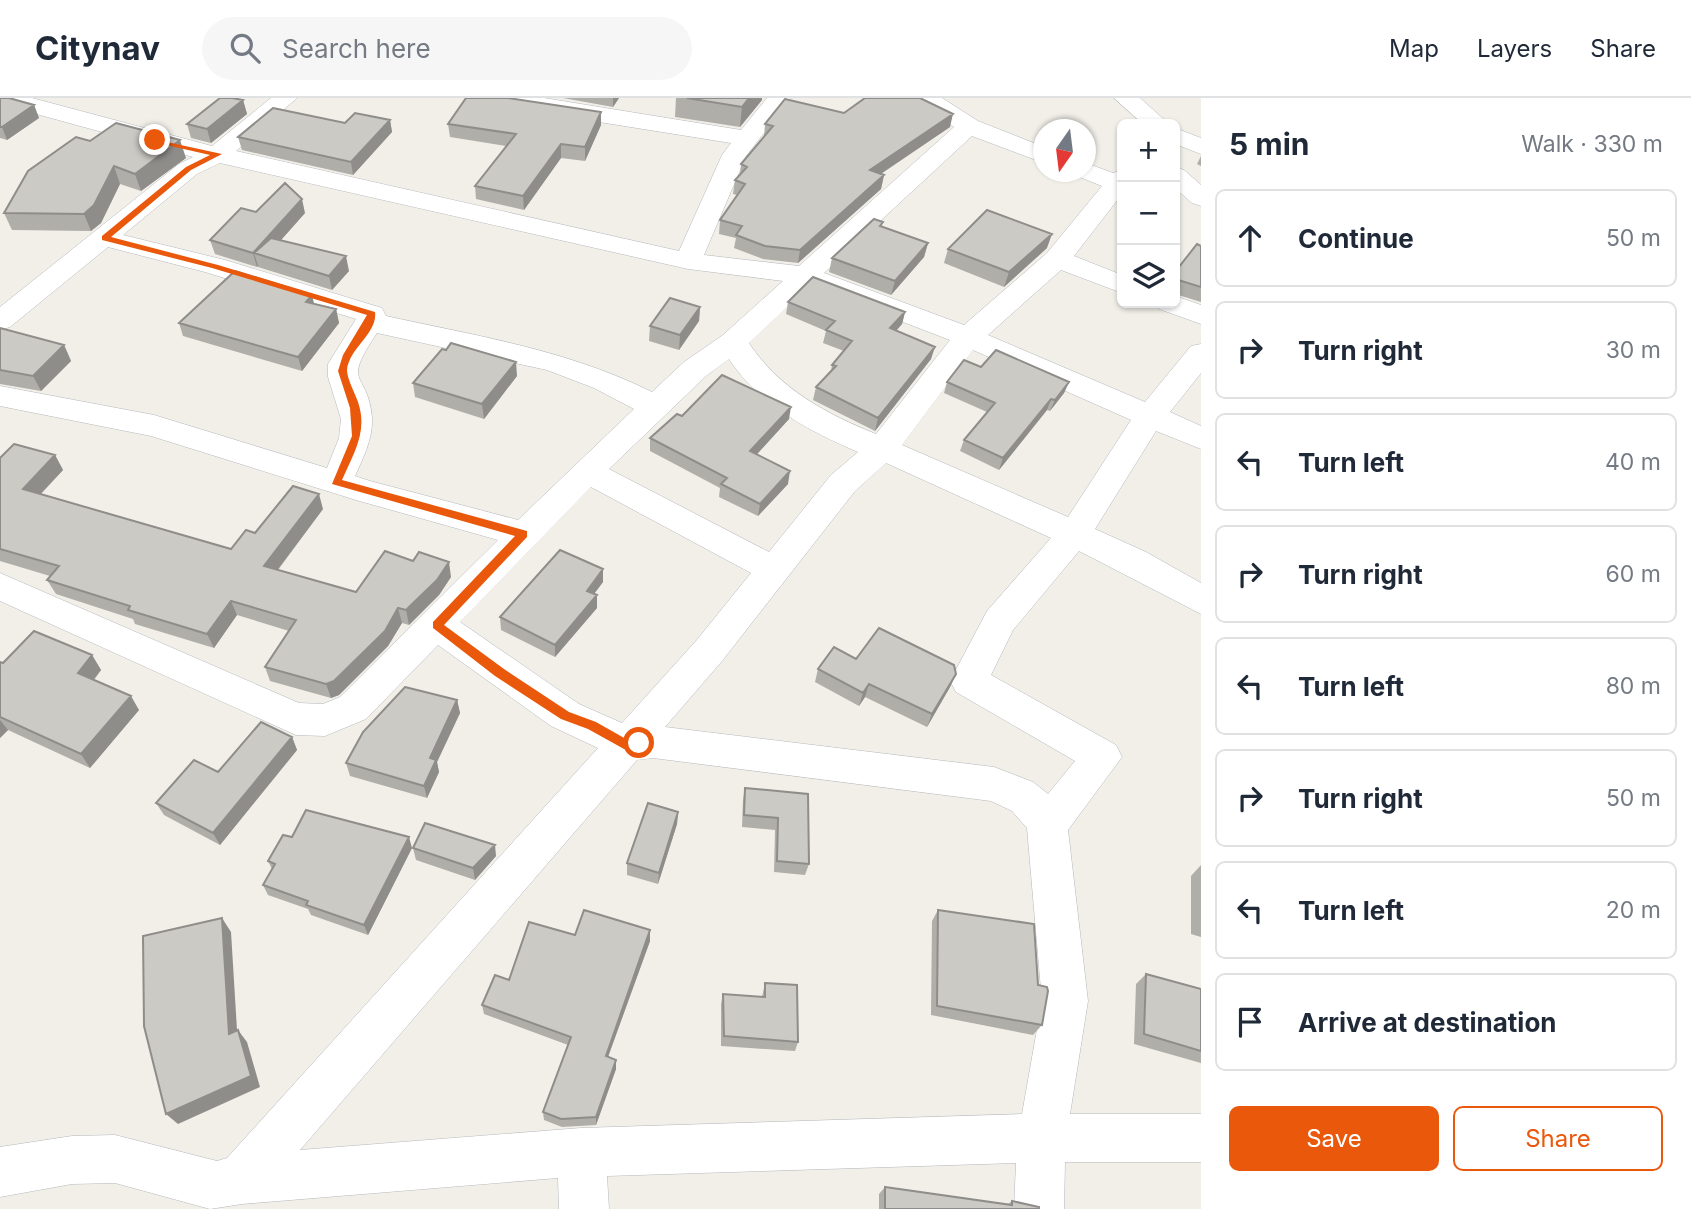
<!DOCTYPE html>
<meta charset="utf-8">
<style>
:root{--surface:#fff;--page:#f6f6f7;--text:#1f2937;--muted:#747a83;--line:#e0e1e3;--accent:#ea580c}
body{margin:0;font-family:Inter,sans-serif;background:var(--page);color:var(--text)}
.controls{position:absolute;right:21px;top:21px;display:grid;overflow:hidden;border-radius:10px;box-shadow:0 2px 5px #0004}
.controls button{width:63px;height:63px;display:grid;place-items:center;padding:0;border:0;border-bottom:2px solid var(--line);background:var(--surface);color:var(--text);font:35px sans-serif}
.compass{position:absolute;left:1033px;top:21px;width:63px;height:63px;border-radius:50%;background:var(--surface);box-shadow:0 2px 5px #0004;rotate:194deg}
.stop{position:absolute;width:21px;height:21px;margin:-16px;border:5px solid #ea580c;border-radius:50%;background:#fff}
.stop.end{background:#ea580c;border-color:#fff;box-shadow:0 2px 7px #0008}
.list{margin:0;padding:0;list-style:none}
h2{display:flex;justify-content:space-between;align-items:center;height:91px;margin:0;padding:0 28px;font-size:30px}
h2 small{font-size:23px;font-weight:400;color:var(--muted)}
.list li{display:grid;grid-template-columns:46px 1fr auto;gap:21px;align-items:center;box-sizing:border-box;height:98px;margin:0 14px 14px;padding:0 14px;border:2px solid var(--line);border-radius:10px}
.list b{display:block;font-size:26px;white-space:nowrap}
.list em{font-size:23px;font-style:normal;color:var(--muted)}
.actions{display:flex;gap:14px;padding:21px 28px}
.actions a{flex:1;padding:16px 0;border:2px solid var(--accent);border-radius:10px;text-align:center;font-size:24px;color:var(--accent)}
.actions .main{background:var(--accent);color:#fff}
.icon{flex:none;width:38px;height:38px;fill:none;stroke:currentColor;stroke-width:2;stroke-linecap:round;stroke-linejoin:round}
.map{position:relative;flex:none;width:1201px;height:1111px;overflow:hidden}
header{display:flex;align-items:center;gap:42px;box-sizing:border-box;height:98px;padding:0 35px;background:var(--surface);border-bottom:2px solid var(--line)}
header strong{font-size:33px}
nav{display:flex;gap:38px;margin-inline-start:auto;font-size:24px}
.search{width:490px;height:63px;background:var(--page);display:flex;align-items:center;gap:18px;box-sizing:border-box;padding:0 24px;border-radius:38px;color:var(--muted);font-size:26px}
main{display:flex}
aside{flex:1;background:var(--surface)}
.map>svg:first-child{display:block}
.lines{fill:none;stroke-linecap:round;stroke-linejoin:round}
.minor-casing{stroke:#b5b8bc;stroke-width:1}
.minor{fill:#fff;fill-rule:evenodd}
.wall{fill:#afaea9}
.shaded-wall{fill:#8f8d8a}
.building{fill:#cccac5;stroke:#8f8d8a;stroke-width:2}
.route{fill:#ea580c}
</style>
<header>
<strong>Citynav</strong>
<div class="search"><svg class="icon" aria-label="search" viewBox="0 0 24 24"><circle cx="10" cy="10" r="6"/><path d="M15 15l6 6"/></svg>Search here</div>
<nav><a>Map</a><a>Layers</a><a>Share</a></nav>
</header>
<main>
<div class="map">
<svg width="1201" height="1111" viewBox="0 0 1201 1111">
<rect width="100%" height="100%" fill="#f1efe8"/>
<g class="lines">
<defs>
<path id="minor" d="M0 0H32L212 48 271 0H297L236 53 679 153 722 57 731 45 549 16 512 5 508 0H544L741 32 767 0H791L746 58 704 157 799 168 954 29 914 0H942L978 23 1044 49V65L972 38 824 175 964 227 1047 155 1102 88 1077 78 1074 74H1086V65L1113 75 1122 72V96L1074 158 1122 177V195L1061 172 988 237 1145 304 1191 248 1201 246V275L1170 314 1201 328V351L1156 333 1095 431 1146 454 1201 485V516L1079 453 1013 532 991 577 1116 647 1122 659 1068 732 1088 903 1070 1016H1201V1064H1065L1064 1111H1014L1016 1065 607 1078 609 1111H559L558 1080 242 1106 210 1111 115 1085 72 1086 0 1099V1049L72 1038 115 1037 217 1063 227 1060 598 650 551 628 438 547 366 621 325 638 296 637 0 503V475L299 605 323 606 340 599 498 442 356 402 151 338 0 308V288L154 317 327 370 339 340 341 321 328 279V266L356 221 205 174 108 149 10 229 0 232V209L179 66 193 59 0 6ZM220 65 688 171 783 183 723 237 684 264 652 294C568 252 477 238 386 218L382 210 225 162 123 137 197 76ZM809 188 950 242 876 336C827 316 779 291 749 245ZM377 235 547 272 594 290 634 311 518 422 370 383 355 378C363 360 373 341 372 320 368 271 340 290 377 235ZM973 252 1131 322 1068 419 902 347ZM729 261C759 307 809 333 858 354L831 377 769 454 609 371 706 278ZM886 365 1051 440 987 513 950 583 956 594 1075 663 1048 696 1033 684 994 669 665 629 722 563 855 393ZM591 389 751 475 696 543 622 625 579 606 460 524ZM653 660 991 703 1012 713 1027 730 1042 903 1022 1016 581 1030 300 1052 637 662Z
M1114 0H1140L1169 26H1143Z
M1175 30 1201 40V56L1175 46Z
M1175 69 1184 72 1201 87V108L1192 105 1175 90Z
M1175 198 1201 207V226L1159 211 1155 205H1175Z"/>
</defs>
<use href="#minor" class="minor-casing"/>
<use href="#minor" class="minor"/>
</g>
<path class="wall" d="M0 0 34 7 39 20 7 42 0 40Z
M563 0H619L613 9Z
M676 0H762V2L740 29 675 19Z
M243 2 247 16 211 45 191 40 187 26Z
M844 15 950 29 881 76 884 77 881 91 798 165 763 161 734 150 736 140 719 136 720 122 737 97 733 96 735 82 740 77 741 66 764 39 765 26Z
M390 22 392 34 353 77 242 52 238 39 345 25Z
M448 26 601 27 585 63 561 60 524 112 476 101 475 88 506 48 450 39Z
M90 43 186 60 141 93 120 86 101 125 91 133 12 132 4 115Z
M1201 58V68L1197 66Z
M256 114 305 115 281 142 349 173 332 192 258 169V168L257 169 215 156 210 142Z
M882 129 928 145 924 159 891 197 829 174 832 160Z
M1201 148V204L1175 196V174Z
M1047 150 1004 189 944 165 948 151Z
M312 197 314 206 336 211 339 225 302 273 183 238 179 225Z
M788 204 905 214 902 226 896 233 931 261 875 333 813 302 816 289 831 273 832 267 844 253 823 245 826 233 786 216Z
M700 209 699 223 679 252 649 243 650 228Z
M0 230 64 247 71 263 41 293 0 286Z
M981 269 1069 284 1064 295 1050 313 1047 312 999 372 960 353 964 342 987 314 944 295 947 284Z
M517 278 484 321 415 299 413 285Z
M682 318 789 321 757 356 788 386 758 418 719 399 720 390 650 353V340Z
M55 357 63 372 41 396 231 451 255 435 323 411 278 472 356 494 451 479 439 497 409 527 402 525 388 548 339 597 331 600 270 583 265 569 289 533 237 517 214 550 135 526 133 521 56 496 47 482 50 478 0 463V360Z
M603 484 594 496 597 510 555 559 501 532 500 519Z
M92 557 101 572 94 582 139 612 90 670 8 632 0 640V564L3 565Z
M856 561 956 576 950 589 927 629 865 599 859 608 815 584 818 571Z
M457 602 460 615 437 664 439 674 427 700 350 678 346 665Z
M292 639 297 652 220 747 164 717 156 705 218 674Z
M745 690 808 696 809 766 805 777 774 774 775 732 742 729 743 702Z
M678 714 677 726 658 786 627 777V765Z
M292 739 412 750 368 837 311 817 308 811 268 797 263 787 272 771 268 763Z
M413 750 496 758 475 782 416 762Z
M1201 767V839L1191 836V778Z
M938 812 1038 887 1042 927 1033 937 931 917 932 823Z
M650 832V843L608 959 616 962V971L596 1027 562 1029 544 1022 543 1014 568 947 484 916 482 907 575 837Z
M1146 876 1201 891V965L1134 946 1136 886Z
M765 885 798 944 795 953 721 948V906L723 896 762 899Z
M885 1089 1007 1107 1012 1103 1039 1111H879V1096Z"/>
<path class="shaded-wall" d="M613 0H619L613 9Z
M749 0H762V2L740 29 742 9Z
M243 2 247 16 211 45 207 31Z
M34 7 39 20 7 42 2 29Z
M601 14V27L585 63V49Z
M953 16 950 29 867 85 870 72Z
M390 22 392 34 353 77 351 64Z
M180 42 186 60 141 93 135 76Z
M561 46V60L524 112 523 98Z
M114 68 120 86 101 125 91 133 84 116Z
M884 77 881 91 798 165 800 152Z
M302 101 305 115 266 159 254 155 258 168 257 169 253 155Z
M1052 136 1047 150 1004 189 1009 174Z
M928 145 924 159 891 197 895 183Z
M346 158 349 173 332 192 329 178Z
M312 197 315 211 306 204Z
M700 209 699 223 679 252 680 237Z
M336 211 339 225 302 273 298 259Z
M905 214 902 226 887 243 890 230Z
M64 247 71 263 41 293 33 278Z
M935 249 931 261 875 333 878 320Z
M516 264 517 278 484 321 482 306Z
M1069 284 1064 295 1050 313 1055 302Z
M1051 301 1047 312 999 372 1003 360Z
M791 309 789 321 748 366 750 353Z
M55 357 63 372 31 406 23 391Z
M790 373 788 386 758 418 760 406Z
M319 396 323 411 269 483 264 468Z
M449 464 451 479 439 497 409 527 406 512Z
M603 471V484L587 505V493Z
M597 497V510L555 559V547Z
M231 503 237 517 214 550 207 536Z
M398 510 402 525 388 548 339 597 331 600 326 586Z
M92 557 101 572 87 590 78 575Z
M956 576 950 589 927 629 932 616Z
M869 586 865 599 859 608 863 595Z
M131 598 139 612 90 670 81 656Z
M457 602 460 615 437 664 439 674 427 700 424 688 430 660Z
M0 622 8 632 0 640Z
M292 639 297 652 220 747 213 735Z
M678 714 677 726 658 786 659 775Z
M409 739 412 750 368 837 364 827Z
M495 747 496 758 475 782 473 770Z
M222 820 231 834 238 948 229 936Z
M650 832V843L605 967 606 958Z
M238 932 247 944 260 989 178 1026 166 1016Z
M616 962V971L596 1027V1019Z"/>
<path class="building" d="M0 0H9L34 7 2 29H0Z
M220 0H232L243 2 207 31 187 26Z
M466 0H508L601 14 585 49 561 46 523 98 475 88 516 36 448 26Z
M687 0H749L742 9Z
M865 0H920L953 16 870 72 884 77 800 152 765 148 736 137 742 128 720 122 745 86 735 82 747 69 741 66 773 28 765 26 785 1 844 15Z
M273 10 345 25 355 15 390 22 351 64 238 39Z
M116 25 180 42 135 76 114 68 94 107 84 116 4 115 28 73 76 39 90 43Z
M285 85 302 101 253 155 210 142 241 110 256 114Z
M987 112 1052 136 1009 174 948 151Z
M874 121 883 124 880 128 928 145 895 183 832 160Z
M271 140 346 158 329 178 254 155Z
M1197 146 1201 148V189L1175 181V174Z
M235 173 312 197 306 204 336 211 298 259 179 225Z
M813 179 905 214 890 230 935 249 878 320 816 289 836 268 832 267 852 243 826 232 835 223 788 204Z
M670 200 700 209 680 237 650 228Z
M0 230 64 247 33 278 0 272Z
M451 245 516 264 482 306 413 285 442 251 446 252Z
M996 252 1069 284 1055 302 1051 301 1003 360 964 342 995 305 947 284 964 262 981 269Z
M722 277 791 309 750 353 790 373 760 406 721 386 727 380 650 340 677 316 682 318Z
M14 346 55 357 23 391 231 451 246 432 255 435 293 388 319 396 264 468 356 494 385 453 413 463 419 454 449 464 437 482 406 512 398 510 385 533 334 583 326 586 265 569 296 522 231 503 207 536 128 512 130 508 47 482 59 468 0 451V360Z
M560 452 603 471 587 493 597 497 555 547 500 519Z
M879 530 954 567 956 576 932 616 869 586 863 595 818 571 834 549 856 561Z
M34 533 92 557 78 575 131 598 81 656 0 619V564L3 565Z
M405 589 457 602 430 660 436 662 424 688 346 665 363 634Z
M261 624 292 639 213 735 156 705 194 662 218 674Z
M745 690 808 696 809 766 777 763 778 720 744 717Z
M648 705 678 714 659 775 627 765Z
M306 712 409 739 364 827 306 807 308 803 263 787 275 766 268 763 283 737 292 739Z
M425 725 495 747 473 770 413 750Z
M584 812 650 832 606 958 616 962 596 1019 561 1021 543 1014 571 939 482 907 495 877 509 882 529 824 575 837Z
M938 812 1034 826 1038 887 1047 889 1048 893 1042 927 937 908Z
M222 820 229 936 238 932 251 978 166 1016 144 928 143 838Z
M1146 876 1201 891V953L1144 936Z
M765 885 797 887 798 944 724 938 723 896 765 899Z
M885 1089 1012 1107V1103L1039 1109V1111H885Z"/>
<path class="route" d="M153 41 222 56 191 72 111 139 218 167 375 214C378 235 349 250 347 272 347 281 355 295 358 304 368 333 354 355 342 382L527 433V439L444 527 504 571 569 614 596 624 626 641 643 642V649L624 651 588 631 561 621 495 578 433 530V524L515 438 332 386 352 338 350 310 338 273 343 257 367 217 212 170 102 142V138L186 69 210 57 153 44Z"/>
</svg>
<div class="controls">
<button>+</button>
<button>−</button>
<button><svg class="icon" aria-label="layers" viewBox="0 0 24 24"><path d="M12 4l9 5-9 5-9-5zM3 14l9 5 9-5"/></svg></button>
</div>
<svg class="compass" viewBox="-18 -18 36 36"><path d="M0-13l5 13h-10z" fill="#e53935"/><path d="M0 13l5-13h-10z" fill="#747a83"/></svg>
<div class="stop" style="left:639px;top:645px"></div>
<div class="stop end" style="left:155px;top:42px"></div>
</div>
<aside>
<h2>5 min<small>Walk · 330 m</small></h2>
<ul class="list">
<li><svg class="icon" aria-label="ahead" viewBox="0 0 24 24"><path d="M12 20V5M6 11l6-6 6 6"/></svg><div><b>Continue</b></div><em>50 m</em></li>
<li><svg class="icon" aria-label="right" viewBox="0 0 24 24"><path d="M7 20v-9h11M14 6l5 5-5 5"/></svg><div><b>Turn right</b></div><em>30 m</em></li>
<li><svg class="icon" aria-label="left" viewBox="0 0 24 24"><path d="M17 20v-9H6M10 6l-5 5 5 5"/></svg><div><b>Turn left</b></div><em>40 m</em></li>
<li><svg class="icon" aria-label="right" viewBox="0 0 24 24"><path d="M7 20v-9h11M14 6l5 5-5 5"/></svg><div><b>Turn right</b></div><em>60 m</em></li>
<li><svg class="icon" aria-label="left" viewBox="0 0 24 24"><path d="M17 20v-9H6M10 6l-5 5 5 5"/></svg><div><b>Turn left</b></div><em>80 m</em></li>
<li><svg class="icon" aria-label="right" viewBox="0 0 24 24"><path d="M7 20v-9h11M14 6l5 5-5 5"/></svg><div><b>Turn right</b></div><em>50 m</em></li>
<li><svg class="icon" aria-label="left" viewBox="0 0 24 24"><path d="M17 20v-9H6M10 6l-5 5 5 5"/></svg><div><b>Turn left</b></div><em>20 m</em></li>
<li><svg class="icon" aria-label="arrive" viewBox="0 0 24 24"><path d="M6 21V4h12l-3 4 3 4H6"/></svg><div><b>Arrive at destination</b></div></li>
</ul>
<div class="actions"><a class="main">Save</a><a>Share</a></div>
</aside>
</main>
